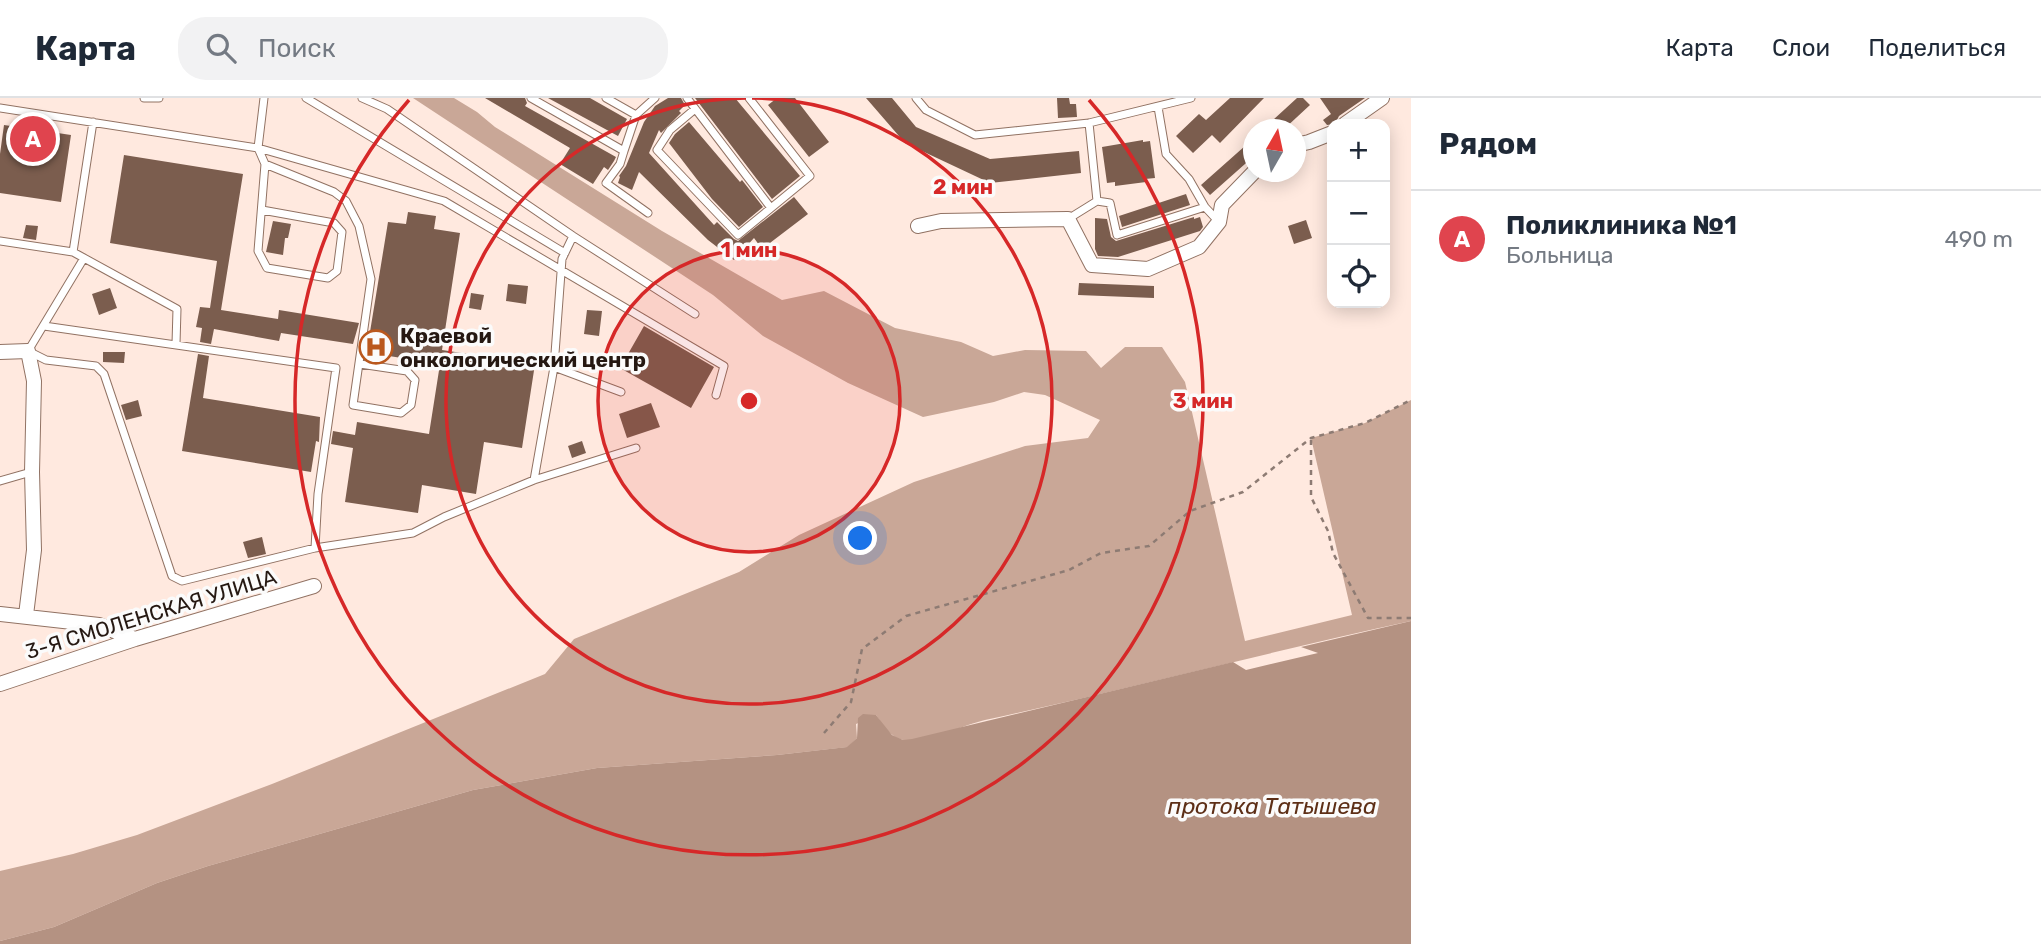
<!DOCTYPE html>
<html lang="ru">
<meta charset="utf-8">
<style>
:root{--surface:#fff;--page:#f2f2f3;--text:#1f2937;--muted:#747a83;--line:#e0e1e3;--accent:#1a73e8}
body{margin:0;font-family:Rubik,sans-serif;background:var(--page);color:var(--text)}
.controls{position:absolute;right:21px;top:21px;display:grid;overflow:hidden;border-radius:14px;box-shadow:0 4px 18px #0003}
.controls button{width:63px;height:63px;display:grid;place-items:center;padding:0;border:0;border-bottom:2px solid var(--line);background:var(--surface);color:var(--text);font:35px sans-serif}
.compass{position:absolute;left:1243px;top:21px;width:63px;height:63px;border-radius:50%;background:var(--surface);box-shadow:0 4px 18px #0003;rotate:9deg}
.you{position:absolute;left:861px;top:441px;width:24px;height:24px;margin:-18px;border:5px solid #fff;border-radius:50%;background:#1a73e8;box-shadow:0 0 0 10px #1a73e833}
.badge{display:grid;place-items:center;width:46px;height:46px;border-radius:50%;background:var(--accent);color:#fff;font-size:23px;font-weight:700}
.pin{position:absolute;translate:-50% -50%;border:4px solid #fff;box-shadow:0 2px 7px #0006}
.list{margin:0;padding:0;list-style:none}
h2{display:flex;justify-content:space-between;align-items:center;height:91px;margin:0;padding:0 28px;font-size:30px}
h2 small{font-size:23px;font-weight:400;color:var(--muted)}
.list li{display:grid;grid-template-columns:46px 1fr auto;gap:21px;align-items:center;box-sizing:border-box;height:98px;padding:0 28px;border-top:2px solid var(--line)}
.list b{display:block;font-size:26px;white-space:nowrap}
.list p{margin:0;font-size:23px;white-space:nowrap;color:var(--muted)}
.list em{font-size:23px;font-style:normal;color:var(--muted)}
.icon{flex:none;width:38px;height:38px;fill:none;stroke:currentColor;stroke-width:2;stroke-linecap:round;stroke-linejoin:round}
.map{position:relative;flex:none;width:1411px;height:846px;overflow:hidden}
header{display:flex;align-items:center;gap:42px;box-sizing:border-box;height:98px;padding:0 35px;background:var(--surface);border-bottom:2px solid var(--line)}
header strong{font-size:33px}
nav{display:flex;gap:38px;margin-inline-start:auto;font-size:24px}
.search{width:490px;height:63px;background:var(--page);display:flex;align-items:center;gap:18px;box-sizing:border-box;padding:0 24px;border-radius:28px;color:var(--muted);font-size:26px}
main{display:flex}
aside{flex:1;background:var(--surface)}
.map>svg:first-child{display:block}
.forest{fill:#c9a797}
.water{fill:#b49282}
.building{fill:#7b5d4e}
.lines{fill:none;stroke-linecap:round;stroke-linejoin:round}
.service-casing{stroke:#917263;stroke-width:9}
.minor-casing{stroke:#917263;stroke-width:16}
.path{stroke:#8d7b73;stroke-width:2.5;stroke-dasharray:5 5;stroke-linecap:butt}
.service{stroke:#fff;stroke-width:7}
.minor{stroke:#fff;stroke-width:14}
.ring{fill:none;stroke:#d62828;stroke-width:3.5}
.labels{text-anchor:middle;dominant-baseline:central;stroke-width:7;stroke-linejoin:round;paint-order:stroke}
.poi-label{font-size:21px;font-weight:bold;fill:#251812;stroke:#fbfbfb;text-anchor:start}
.street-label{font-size:21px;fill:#251812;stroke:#fbfbfb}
.water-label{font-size:23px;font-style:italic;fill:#5d2f17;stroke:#fbfbfb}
.centre{fill:#d62828;stroke:#fbfbfb;stroke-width:3.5}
.ring-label{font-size:21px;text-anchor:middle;font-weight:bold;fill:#d62828;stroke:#fbfbfb;stroke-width:7;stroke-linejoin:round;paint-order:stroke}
</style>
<header>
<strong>Карта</strong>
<div class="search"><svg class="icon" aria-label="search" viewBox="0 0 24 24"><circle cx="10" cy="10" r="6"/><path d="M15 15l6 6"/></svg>Поиск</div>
<nav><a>Карта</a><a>Слои</a><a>Поделиться</a></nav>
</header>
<main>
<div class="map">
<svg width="1411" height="846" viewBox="0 0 1411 846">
<rect width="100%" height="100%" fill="#ffe9df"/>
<path class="forest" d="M413 0H454L477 14 495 29 662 133 782 202 824 193 895 230 961 244 993 258 1025 252 1086 253 1101 270 1125 249H1162L1185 284 1245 543 1352 517 1311 340 1365 325 1411 302V523C1269 554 1128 591 985 622 964 627 923 646 903 642 890 639 883 627 876 617L856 626 857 640 848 649 777 657 597 670 473 692 208 768 157 785 54 829 0 843V773L73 756 137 737 272 686 545 576 574 541 739 474 799 437 914 384 1025 348 1088 340 1100 322 1045 297 1024 294 994 304 923 319 848 285 763 238 713 197Z"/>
<path class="water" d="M1411 523V846H0V843L54 829 157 785 208 768 473 692 597 670 777 657 847 649 857 640 858 620 863 616 876 617 892 637 903 642 912 641 1233 564 1246 572 1318 555 1301 549Z"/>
<path class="building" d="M485 0H525L527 5 525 8 616 59 614 63 608 72 604 69 593 86 560 66 570 50Z
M548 0H590L627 21 618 38Z
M668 0H681L685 7 679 13 681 15 661 35 659 32 649 55 714 127 717 124 734 141 738 143 794 99 808 116 762 151 754 140 734 162 708 142 639 74 632 92 618 85 620 79 619 78 626 68 644 24 655 8Z
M695 0H735L800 78 772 101Z
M777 0H795L829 44 809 59 768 7Z
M866 0H892L916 29 990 61 1079 53 1081 75 990 85 905 45Z
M1057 0H1069L1070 6H1076L1077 19 1058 20Z
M1230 0H1264L1220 45 1212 37 1193 55 1176 38 1199 16 1206 22Z
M1297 0H1303L1310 7 1283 32H1262Z
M1320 0H1365L1339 18 1335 26 1327 27 1323 22 1331 16Z
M689 24 740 84 742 82 763 109 739 129 712 101 669 45 675 36Z
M4 27 71 37 61 104 0 95V56Z
M1254 40V58L1210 97 1201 87Z
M1143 42V44L1150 43 1155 80 1145 81 1146 84 1115 88V84L1107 85 1102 49Z
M124 57 243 76 221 212 278 221 279 212 359 225 353 246 281 235 279 243 214 231 211 246 200 244 202 230 196 229 200 209 210 210 217 163 110 145Z
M1186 96 1190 107 1122 129 1119 118Z
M408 114 436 118 434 131 460 135 442 252 535 266 522 350 484 344 476 396 422 387 418 415 345 404 353 350 331 346 333 333 355 337 357 324 429 336 440 266 389 258 391 244 369 240 388 124 406 126Z
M1194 119V121L1200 119 1203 129 1200 133 1118 159 1098 158 1095 151V120L1107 121 1111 139 1116 143Z
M1306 122 1312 140 1294 146 1288 128Z
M273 123 291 126 288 140H285L283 157 266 154Z
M26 127 38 128 36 142 23 140Z
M1079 185 1154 188V200L1078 197Z
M508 186 528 188 526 206 506 203Z
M110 190 117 210 99 217 92 196Z
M471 195 484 197 481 212 469 210Z
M587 212 602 213 599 238 584 236Z
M644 228 714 269 691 310 620 270Z
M103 254H125L124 265 103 264Z
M198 256 209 258 203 300 320 319 319 344 316 343 311 374 182 353Z
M138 302 142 318 126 322 121 307Z
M651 305 660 329 627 340 619 316Z
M582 343 586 355 572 360 568 348Z
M262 439 266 456 248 460 243 444Z"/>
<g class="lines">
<defs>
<path id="service" d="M144 0H159
M306 0 565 155
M362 0 387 11 573 138 695 216
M531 0 624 53 636 17
M606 0 636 17 655 0
M687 0 771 110 810 78 749 0
M916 0 926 12 975 37 1089 25 1191 0
M1158 9 1166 56 1189 81 1205 109 1219 124
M0 10 258 50 444 103 724 268 716 297
M695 11 670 32 657 52 738 137 771 110
M93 24 73 154 84 160 28 253 46 262 96 268 104 276 172 478 182 483 315 450 413 435 444 419 534 382 636 350
M624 53 620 66 606 85 648 115
M265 66 334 94 346 103 359 128 371 181 353 307 401 315 411 307 415 282 407 273 360 266
M1097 103 1110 105 1117 137 1205 109
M262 112 334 125 342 134 337 173 328 180 267 170 258 153 265 66 258 50 264 0
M1068 121 1097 103 1089 25
M0 143 73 154 177 211 176 246
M44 228 336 270 318 396 315 450
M554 269 621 294
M534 382 554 269 562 161 573 138
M0 383 31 374"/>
<path id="minor" d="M1345 26 1382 0
M1296 47 1309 44 1332 35
M918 128 941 123 1068 121 1092 167 1148 171 1199 149 1219 124 1222 107 1254 74
M0 254 28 253 34 283 32 374 34 452 26 517
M0 516 99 527 135 541
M0 586 135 541 314 488"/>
</defs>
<use href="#service" class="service-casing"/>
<use href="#minor" class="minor-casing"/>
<path class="path" d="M1311 342V399L1328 433 1333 455 1368 520H1411
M824 635 851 604 862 551 906 518 1069 472 1101 455 1149 448 1190 413 1243 394 1311 340 1365 325 1411 302"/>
<use href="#service" class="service"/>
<use href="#minor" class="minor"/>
</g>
<circle cx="749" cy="303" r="151" fill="#d62828" fill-opacity=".12"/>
<g class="ring">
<circle cx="749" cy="303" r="151"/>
<path d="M752 0A303 303 0 1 1 746 0"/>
<path d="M1089 2A454 454 0 1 1 409 2"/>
</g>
<defs>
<symbol id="hospital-ring" viewBox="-11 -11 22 22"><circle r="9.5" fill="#fbfbfb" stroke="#ba581d" stroke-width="1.5"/><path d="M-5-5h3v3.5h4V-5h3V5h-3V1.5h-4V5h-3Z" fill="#ba581d"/></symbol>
</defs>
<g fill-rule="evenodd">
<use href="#hospital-ring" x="357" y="230" width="38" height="38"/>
</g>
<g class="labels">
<g class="poi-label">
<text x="400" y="237">Краевой<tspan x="400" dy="24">онкологический центр</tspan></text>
</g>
<g class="street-label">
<text transform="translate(151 516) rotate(-17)">3-Я СМОЛЕНСКАЯ УЛИЦА</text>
</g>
<g class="water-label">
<text x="1272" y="708">протока Татышева</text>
</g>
</g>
<circle cx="749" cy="303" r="10" class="centre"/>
<g class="ring-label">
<text x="963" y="96">2 мин</text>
<text x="749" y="159">1 мин</text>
<text x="1203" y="310">3 мин</text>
</g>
</svg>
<div class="controls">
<button>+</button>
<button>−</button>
<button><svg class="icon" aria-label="locate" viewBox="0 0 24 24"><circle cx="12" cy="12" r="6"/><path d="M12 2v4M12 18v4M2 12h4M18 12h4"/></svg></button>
</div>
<svg class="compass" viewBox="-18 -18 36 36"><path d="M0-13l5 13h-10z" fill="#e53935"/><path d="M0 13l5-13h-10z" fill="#747a83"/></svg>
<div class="you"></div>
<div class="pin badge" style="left:33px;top:41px;background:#e0444e">A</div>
</div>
<aside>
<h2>Рядом<small></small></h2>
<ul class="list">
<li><span class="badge" style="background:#e0444e">A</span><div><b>Поликлиника №1</b><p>Больница</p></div><em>490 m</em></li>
</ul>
</aside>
</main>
